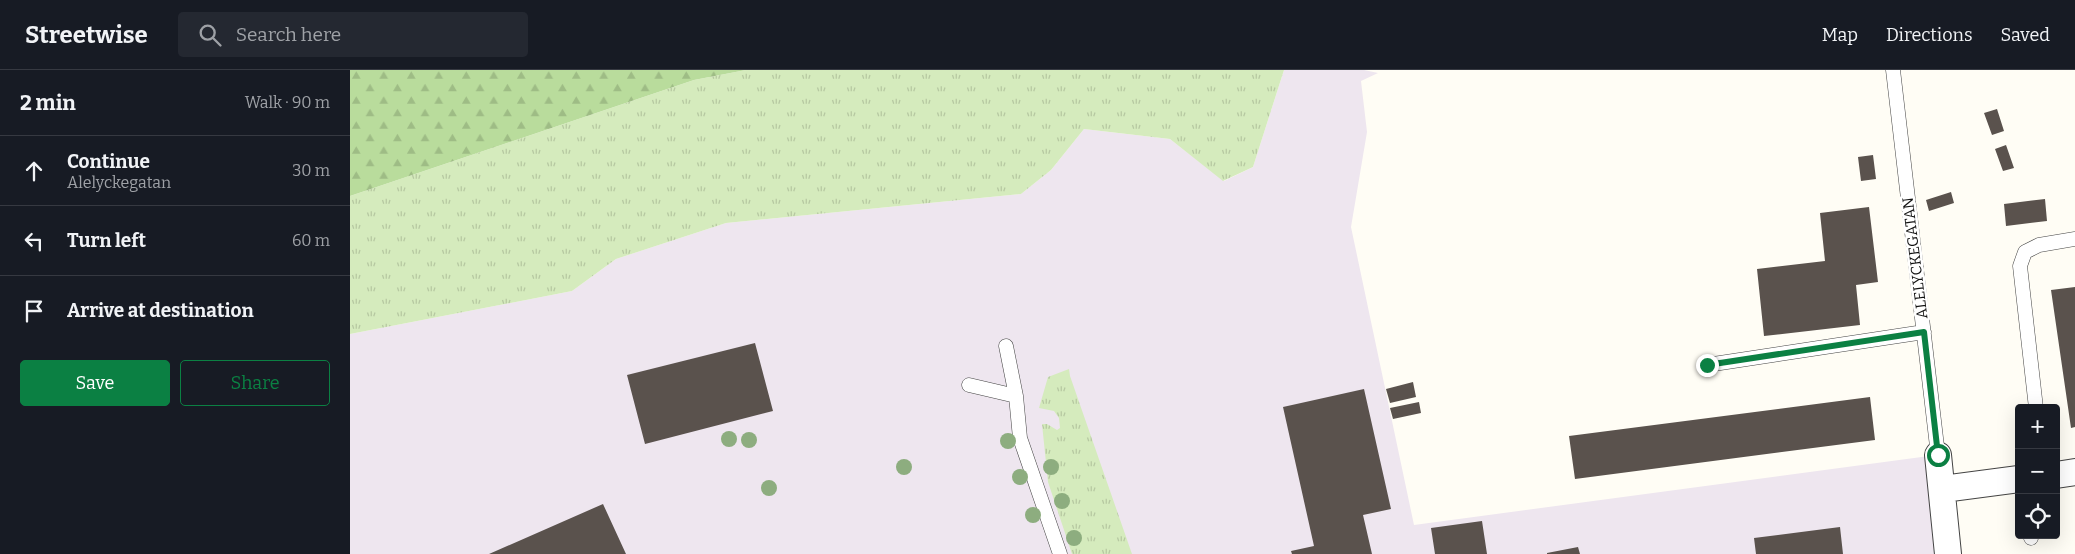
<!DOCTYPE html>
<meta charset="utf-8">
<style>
:root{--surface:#171b24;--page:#242831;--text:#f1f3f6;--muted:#9ea1a6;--line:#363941;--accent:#0b8043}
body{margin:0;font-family:Bitter,serif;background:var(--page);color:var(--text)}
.controls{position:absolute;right:15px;bottom:15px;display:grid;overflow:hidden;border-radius:5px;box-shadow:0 5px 20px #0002}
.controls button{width:45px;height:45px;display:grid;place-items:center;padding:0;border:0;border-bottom:1px solid var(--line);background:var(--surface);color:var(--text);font:25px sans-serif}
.stop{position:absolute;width:15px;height:15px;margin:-11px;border:4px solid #0b8043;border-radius:50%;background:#fff}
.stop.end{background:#0b8043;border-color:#fff;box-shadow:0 1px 5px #0008}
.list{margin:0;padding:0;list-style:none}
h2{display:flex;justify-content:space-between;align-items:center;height:65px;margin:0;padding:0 20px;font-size:21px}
h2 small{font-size:16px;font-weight:400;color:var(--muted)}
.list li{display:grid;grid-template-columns:32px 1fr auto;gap:15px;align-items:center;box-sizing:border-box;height:70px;padding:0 20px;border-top:1px solid var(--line)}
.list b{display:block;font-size:19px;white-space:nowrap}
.list p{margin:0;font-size:16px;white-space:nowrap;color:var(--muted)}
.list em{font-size:16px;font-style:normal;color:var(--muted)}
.actions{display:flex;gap:10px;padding:15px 20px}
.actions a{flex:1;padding:11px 0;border:1px solid var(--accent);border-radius:5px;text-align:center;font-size:18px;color:var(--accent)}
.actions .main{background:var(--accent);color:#fff}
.icon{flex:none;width:28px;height:28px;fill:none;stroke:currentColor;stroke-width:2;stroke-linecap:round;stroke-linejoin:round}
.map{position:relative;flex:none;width:1725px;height:484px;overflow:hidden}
header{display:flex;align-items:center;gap:30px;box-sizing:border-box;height:70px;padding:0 25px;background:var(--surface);border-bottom:1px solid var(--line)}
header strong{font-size:24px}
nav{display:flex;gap:28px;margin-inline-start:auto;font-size:18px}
.search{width:350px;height:45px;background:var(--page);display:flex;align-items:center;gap:12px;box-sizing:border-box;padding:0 18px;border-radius:5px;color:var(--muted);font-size:19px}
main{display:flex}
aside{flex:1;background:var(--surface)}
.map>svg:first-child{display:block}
.industrial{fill:#eee6ef}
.grass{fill:url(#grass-tufts)}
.forest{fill:url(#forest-firs)}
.building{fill:#5a524d}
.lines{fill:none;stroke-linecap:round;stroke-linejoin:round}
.lane-casing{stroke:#444;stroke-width:15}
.street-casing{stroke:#444;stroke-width:28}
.lane{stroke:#fff;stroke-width:14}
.street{stroke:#fff;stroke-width:26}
.tree{fill:#8dad7f}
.route{stroke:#0b8043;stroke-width:6}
.labels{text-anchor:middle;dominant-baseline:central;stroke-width:5;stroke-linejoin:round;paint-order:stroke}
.street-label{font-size:15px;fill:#111;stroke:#fff}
</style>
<header>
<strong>Streetwise</strong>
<div class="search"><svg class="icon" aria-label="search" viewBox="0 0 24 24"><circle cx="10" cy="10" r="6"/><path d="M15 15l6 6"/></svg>Search here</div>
<nav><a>Map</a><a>Directions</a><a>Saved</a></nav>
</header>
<main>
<aside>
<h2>2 min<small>Walk · 90 m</small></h2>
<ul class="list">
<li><svg class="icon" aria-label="ahead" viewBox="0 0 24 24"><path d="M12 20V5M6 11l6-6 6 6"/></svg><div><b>Continue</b><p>Alelyckegatan</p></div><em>30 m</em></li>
<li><svg class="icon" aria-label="left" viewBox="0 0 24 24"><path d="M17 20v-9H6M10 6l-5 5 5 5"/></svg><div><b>Turn left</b></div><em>60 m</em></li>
<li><svg class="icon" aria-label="arrive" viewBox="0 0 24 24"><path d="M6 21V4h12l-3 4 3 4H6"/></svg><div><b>Arrive at destination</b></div></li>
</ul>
<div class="actions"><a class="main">Save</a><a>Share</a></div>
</aside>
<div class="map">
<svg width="1725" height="484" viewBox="0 0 1725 484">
<defs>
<pattern id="grass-tufts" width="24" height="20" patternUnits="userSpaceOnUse" patternTransform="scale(1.25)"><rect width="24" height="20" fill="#d5ebbd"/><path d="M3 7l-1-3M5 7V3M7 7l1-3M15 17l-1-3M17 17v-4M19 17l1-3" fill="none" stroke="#b6c8a1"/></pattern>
<pattern id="forest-firs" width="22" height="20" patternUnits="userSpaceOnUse" patternTransform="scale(1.25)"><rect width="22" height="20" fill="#b9dc9c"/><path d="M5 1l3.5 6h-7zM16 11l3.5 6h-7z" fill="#9ebc85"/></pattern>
</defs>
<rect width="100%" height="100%" fill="#fffdf5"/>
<path class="industrial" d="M934 0H1014L1028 3 1011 11 1017 62 1001 157 1064 455 1579 386 1594 484H0V264L222 221 266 189 376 153 671 124 701 100 734 59 820 69 874 111 903 97Z"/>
<path class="grass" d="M396 0H934L903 97 873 111 820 69 734 59 701 100 671 124 376 153 266 189 222 221 0 264V126L344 10Z
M719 299 720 306 782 484H722L698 412 692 354H697L707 360 710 358 709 348 704 341 689 338 698 307Z"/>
<path class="forest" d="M0 0H396L344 10 0 126Z"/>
<path class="building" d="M1647 39 1654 61 1642 65 1634 43Z
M1656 75 1664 98 1653 101 1645 79Z
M1523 85 1526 109 1511 111 1508 87Z
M1601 122 1604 133 1579 141 1576 130Z
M1695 129 1697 151 1656 156 1654 134Z
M1519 137 1528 212 1506 215 1510 255 1414 266 1407 199 1475 191 1470 143Z
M1725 217V357L1721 358 1701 220Z
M405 273 423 341 295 374 277 305Z
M1063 312 1066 327 1040 333 1036 319Z
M1014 319 1041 439 1013 445 1022 484H942L941 481 964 476 933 337Z
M1520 327 1525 370 1225 409 1219 366Z
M1069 332 1071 343 1043 349 1040 338Z
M253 434 276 484H139Z
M1132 451 1137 484H1085L1081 458Z
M1490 457 1493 484H1406L1404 468Z
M1228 477 1230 484H1197V483Z"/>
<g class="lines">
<defs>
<path id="lane" d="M1543 0 1588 385
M656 276 666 326 670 368 710 484
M1357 295 1574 262
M619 315 666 326
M1686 338 1670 196 1675 182 1689 175 1725 169
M1680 465 1681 468"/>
<path id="street" d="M1588 385 1598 484
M1706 405 1725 402
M1593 419 1669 409"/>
</defs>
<use href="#lane" class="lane-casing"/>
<use href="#street" class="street-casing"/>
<use href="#lane" class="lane"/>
<use href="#street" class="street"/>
</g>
<g class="tree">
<circle cx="379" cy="369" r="8"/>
<circle cx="399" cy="370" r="8"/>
<circle cx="658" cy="371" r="8"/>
<circle cx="554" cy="397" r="8"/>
<circle cx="701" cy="397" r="8"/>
<circle cx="670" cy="407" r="8"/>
<circle cx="419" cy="418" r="8"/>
<circle cx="712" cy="431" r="8"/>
<circle cx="683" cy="445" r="8"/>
<circle cx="724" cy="468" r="8"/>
</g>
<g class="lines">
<path class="route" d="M1357 295 1574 262 1588 385"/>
</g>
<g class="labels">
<g class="street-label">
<text transform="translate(1565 188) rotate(-97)">ALELYCKEGATAN</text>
</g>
</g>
</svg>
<div class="controls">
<button>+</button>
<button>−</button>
<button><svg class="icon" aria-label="locate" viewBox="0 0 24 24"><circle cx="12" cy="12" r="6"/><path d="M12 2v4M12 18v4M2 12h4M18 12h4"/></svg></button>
</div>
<div class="stop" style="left:1588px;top:385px"></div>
<div class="stop end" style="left:1357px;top:295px"></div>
</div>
</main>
